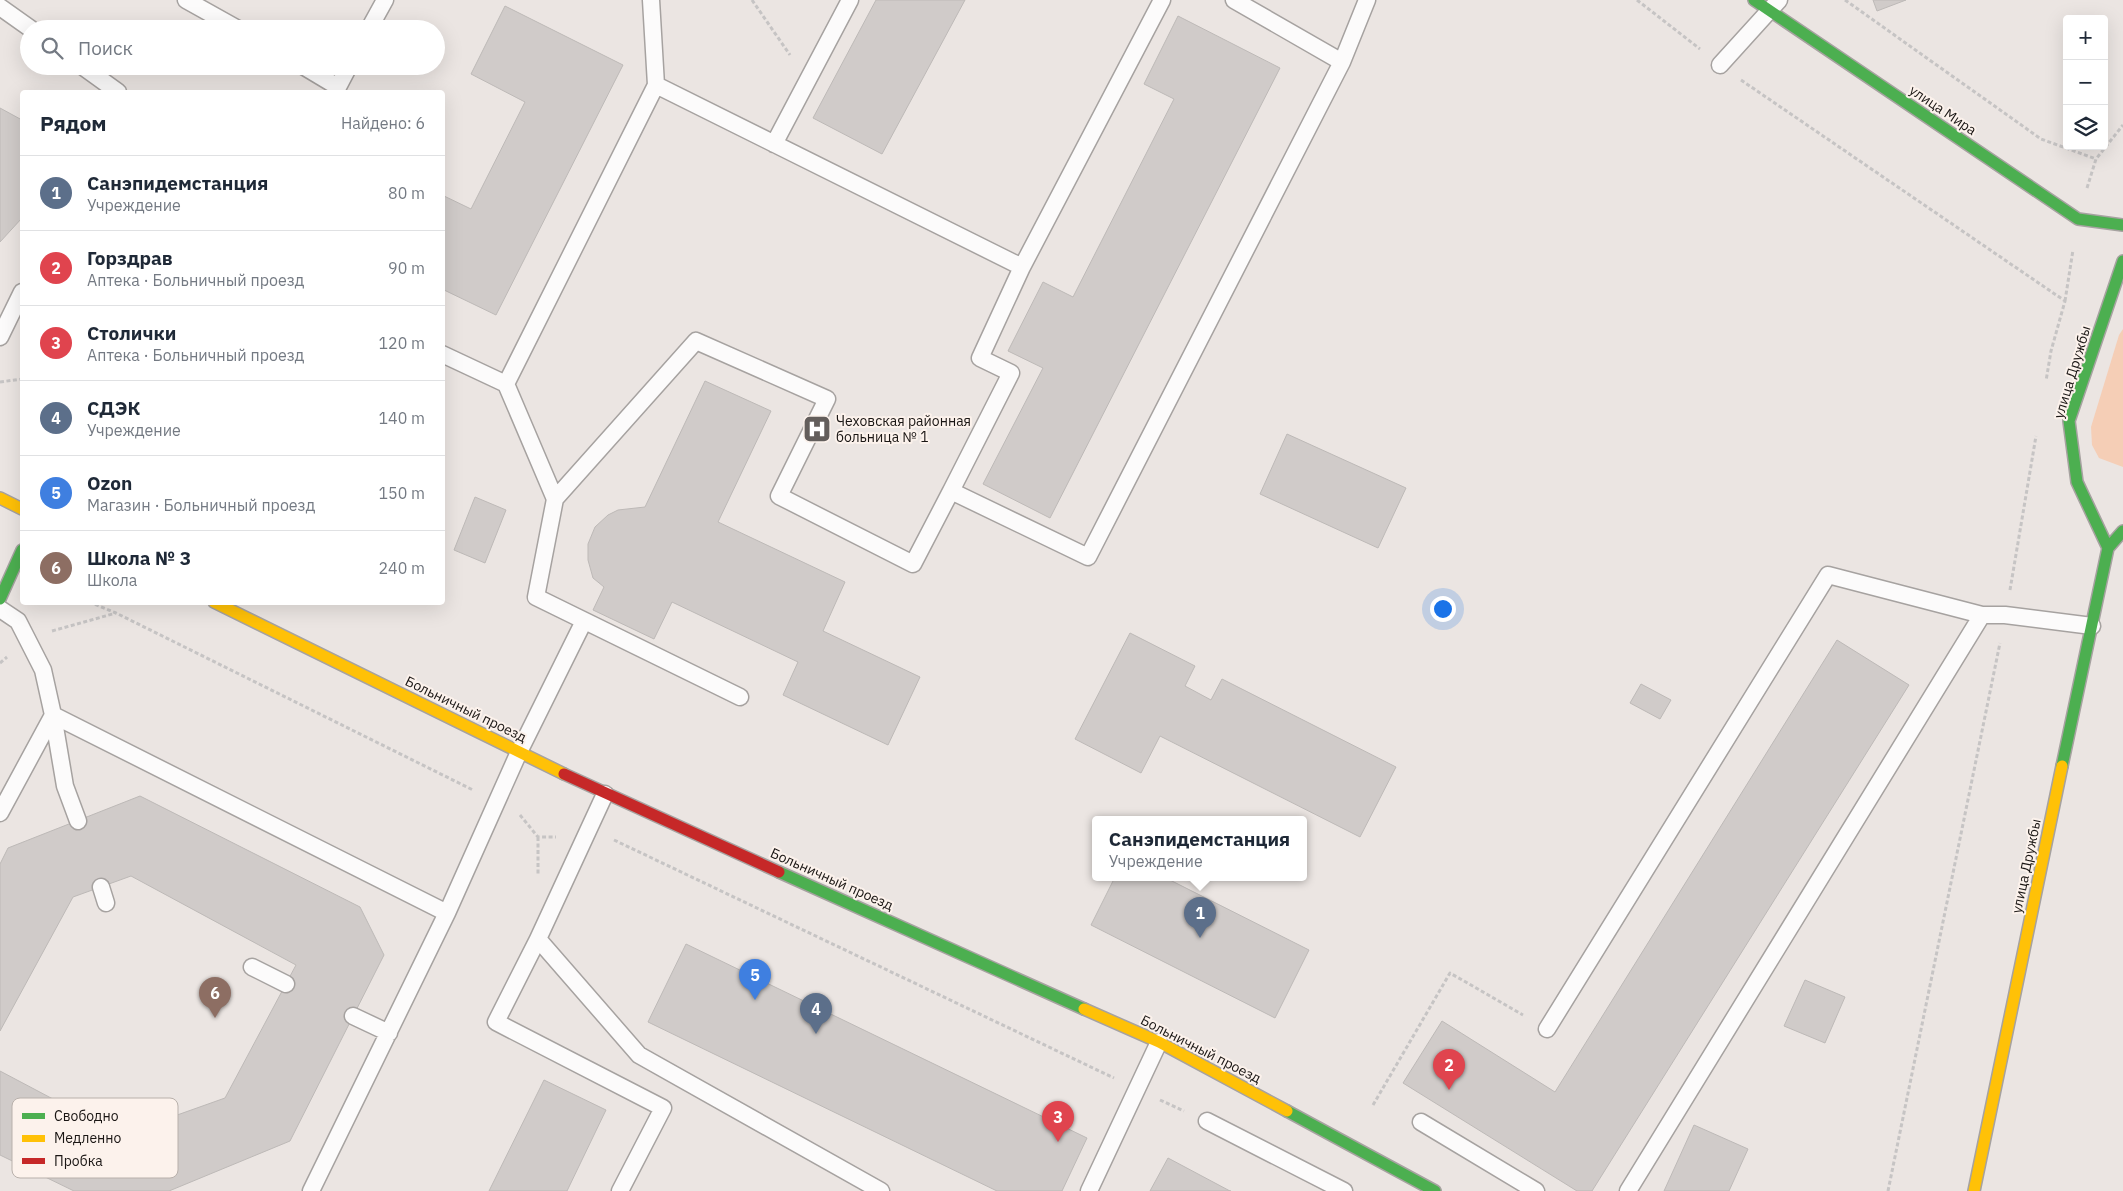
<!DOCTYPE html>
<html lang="ru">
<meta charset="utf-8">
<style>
:root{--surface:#fff;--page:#f6f6f7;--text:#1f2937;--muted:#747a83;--line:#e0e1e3;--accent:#0f766e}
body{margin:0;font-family:"IBM Plex Sans",sans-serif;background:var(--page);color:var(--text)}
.controls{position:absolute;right:15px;top:15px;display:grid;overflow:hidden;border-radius:5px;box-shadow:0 5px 20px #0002}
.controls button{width:45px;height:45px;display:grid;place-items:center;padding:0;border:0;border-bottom:1px solid var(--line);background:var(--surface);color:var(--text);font:25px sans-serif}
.you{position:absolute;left:1442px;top:608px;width:18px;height:18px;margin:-12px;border:4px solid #fff;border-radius:50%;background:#1a73e8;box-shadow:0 0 0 8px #1a73e833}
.badge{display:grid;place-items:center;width:32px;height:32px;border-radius:50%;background:var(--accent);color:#fff;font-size:16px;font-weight:700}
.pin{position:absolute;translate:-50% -41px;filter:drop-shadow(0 1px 2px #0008)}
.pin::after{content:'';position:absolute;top:26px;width:18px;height:15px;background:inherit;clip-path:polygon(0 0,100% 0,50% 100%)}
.popup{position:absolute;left:1092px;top:816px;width:215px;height:65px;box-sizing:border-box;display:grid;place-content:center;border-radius:5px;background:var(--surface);filter:drop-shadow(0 1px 4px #0005);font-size:16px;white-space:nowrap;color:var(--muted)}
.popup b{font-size:19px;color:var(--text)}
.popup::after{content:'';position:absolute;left:50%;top:100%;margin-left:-10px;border:10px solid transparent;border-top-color:var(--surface)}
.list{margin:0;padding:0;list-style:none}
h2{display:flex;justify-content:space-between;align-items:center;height:65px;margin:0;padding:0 20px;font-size:21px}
h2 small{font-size:16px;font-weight:400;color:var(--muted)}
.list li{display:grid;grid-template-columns:32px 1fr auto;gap:15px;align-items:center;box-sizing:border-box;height:75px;padding:0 20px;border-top:1px solid var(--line)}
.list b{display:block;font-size:19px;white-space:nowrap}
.list p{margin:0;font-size:16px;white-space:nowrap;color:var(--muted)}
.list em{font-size:16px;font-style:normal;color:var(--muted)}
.icon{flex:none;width:28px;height:28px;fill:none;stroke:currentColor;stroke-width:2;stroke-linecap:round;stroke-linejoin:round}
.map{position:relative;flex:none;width:2123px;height:1191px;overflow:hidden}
.search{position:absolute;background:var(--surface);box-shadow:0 5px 20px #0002;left:20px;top:20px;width:425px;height:55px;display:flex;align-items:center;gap:12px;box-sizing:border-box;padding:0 18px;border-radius:28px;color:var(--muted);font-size:19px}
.panel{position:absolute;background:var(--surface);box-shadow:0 5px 20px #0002;left:20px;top:90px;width:425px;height:515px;border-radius:5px}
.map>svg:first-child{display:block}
.green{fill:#f5ceb6}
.building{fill:#d0cbc9;stroke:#bdb9b7}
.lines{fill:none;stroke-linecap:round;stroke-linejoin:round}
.lane-casing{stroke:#a6a2a0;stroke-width:19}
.fast-casing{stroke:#a6a2a0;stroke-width:14}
.slow-casing{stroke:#a6a2a0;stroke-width:14}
.jam-casing{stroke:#a6a2a0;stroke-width:14}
.path{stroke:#c6c4c4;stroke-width:3;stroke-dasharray:4 2.5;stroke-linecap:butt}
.lane{stroke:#fcfbfb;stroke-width:16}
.fast{stroke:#4caf50;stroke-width:11}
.slow{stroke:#ffc107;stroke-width:11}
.jam{stroke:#c62828;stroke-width:11}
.labels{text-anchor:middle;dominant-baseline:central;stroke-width:4;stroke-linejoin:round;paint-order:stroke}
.street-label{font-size:14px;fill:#1a1614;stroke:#fcf2ec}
.poi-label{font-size:14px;fill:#1a1614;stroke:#fcf2ec;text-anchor:start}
.key{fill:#fcf2ec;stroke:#b8b0ab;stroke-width:1}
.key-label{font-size:14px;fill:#1a1614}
</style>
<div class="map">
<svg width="2123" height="1191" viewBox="0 0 2123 1191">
<rect width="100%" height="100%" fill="#ebe5e2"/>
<path class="green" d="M2123 329V467L2099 458 2092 445 2091 427 2119 335Z"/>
<path class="building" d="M876 0H965L882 154 813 118Z
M1873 0H1906L1877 11Z
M505 6 623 65 496 315 442 289V195L471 209 525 102 471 74Z
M1178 16 1280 68 1050 518 983 484 1043 368 1008 351 1043 282 1073 297 1174 99 1144 84Z
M0 108 22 120V218L0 242Z
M705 381 771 411 718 522 845 582 823 631 920 677 888 745 783 695 798 662 672 602 654 639 593 610 604 587 593 578 588 560V544L595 527 608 515 618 510 645 507Z
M1287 434 1406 488 1378 548 1260 494Z
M475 497 506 510 485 563 454 550Z
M1130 633 1195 666 1185 686 1211 700 1222 679 1396 767 1360 837 1160 736 1141 773 1075 739Z
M1837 640 1909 685 1592 1191H1577L1403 1083 1442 1021 1555 1092Z
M1641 684 1671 700 1660 719 1630 703Z
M140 796 360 907 384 955 290 1141 169 1191H74L0 1155V1071L121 1135 225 1098 296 965 131 876 73 897 0 1031V864L8 848Z
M1115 877H1164L1309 950 1275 1018 1091 925Z
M686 944 1087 1138 1062 1191H997L648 1022Z
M1805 980 1845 997 1825 1043 1784 1026Z
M544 1080 606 1110 567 1191H489Z
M1694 1125 1748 1149 1729 1191H1664Z
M1168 1158 1230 1191H1231H1150Z"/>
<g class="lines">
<defs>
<path id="lane" d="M186 0 238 29
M1234 0 1342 62
M0 7 31 29
M369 29 385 0
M1720 65 1779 0
M82 66 118 92
M303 66 338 87 349 66
M656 85 1022 267 1162 0
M774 144 850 0
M1022 267 980 358 1011 373 951 491 1088 557 1342 62 1367 0
M0 337 22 292
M442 354 506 384 555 499 536 597 740 697
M506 384 656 85 651 0
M555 499 696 341 827 399 779 496 913 564 951 491
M0 609 18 621 43 670 53 715 447 913
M53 715 65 786 78 821
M605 794 538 939 639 1055 881 1191
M0 813 53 715
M101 887 106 903
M538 939 496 1022 663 1108 620 1191
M252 967 286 984
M353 1016 389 1033
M1547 1029 1828 575 1982 615H2005L2092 626
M1207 1121 1344 1191
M1421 1122 1536 1191
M311 1191 447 913 519 752 584 621
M1089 1191 1159 1042
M1628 1191 1982 615"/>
<path id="fast" d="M1754 0 2078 219 2123 225
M2108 548 2077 482 2069 421 2123 261
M0 599 22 550
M2062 766 2108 548 2123 531
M779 872 1084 1009
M1287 1111 1435 1191"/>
<path id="slow" d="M0 498 22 509
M214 602 564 774
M1084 1009 1159 1042 1287 1111
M1974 1191 2062 766"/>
<path id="jam" d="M564 774 779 872"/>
</defs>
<use href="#lane" class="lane-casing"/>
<use href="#fast" class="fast-casing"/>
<use href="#slow" class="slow-casing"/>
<use href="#jam" class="jam-casing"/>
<path class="path" d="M752 0 790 55
M1637 0 1700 49
M1845 0 2041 139 2096 159
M1741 80 2065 301 2051 351 2046 381
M2087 188 2096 159 2123 125
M2065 301 2073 250
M0 382 22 379
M2010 590 2036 436
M89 602 116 613 473 790
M52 631 116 613
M0 663 7 657
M520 815 538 837H556
M538 837V874
M614 840 1114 1078
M1160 1100 1184 1111
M1373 1105 1450 973 1523 1015
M1888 1191 2000 643"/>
<use href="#lane" class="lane"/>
<use href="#fast" class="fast"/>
<use href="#slow" class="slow"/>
<use href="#jam" class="jam"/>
</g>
<defs>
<symbol id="hospital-square" viewBox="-11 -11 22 22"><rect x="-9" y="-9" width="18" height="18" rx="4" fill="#635e5c" stroke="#fcf2ec"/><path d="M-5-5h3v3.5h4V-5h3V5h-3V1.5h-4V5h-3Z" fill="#fff"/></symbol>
</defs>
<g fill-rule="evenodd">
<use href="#hospital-square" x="801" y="413" width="32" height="32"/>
</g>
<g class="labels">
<g class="street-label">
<text transform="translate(1943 110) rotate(34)">улица Мира</text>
<text transform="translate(2072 372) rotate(-73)">улица Дружбы</text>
<text transform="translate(466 709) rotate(26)">Больничный проезд</text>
<text transform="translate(2026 866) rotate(-78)">улица Дружбы</text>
<text transform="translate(832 879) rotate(24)">Больничный проезд</text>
<text transform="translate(1201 1049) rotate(27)">Больничный проезд</text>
</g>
<g class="poi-label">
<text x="836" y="421">Чеховская районная<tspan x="836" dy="16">больница № 1</tspan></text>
</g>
</g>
<rect x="12" y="1098" width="166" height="80" rx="8" class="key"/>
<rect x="22" y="1113" width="23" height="6" fill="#4caf50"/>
<rect x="22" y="1135" width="23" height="7" fill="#ffc107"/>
<rect x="22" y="1158" width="23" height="6" fill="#c62828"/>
<g class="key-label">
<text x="54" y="1121">Свободно</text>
<text x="54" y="1143">Медленно</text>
<text x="54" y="1166">Пробка</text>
</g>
</svg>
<div class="controls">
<button>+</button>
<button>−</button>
<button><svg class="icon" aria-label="layers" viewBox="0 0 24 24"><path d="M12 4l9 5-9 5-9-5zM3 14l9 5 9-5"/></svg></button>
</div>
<div class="you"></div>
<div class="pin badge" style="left:1200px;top:938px;background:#5c6f8a">1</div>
<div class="popup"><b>Санэпидемстанция</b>Учреждение</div>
<div class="pin badge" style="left:1449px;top:1090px;background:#e0444e">2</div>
<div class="pin badge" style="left:1058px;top:1142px;background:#e0444e">3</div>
<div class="pin badge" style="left:816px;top:1034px;background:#5c6f8a">4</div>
<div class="pin badge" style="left:755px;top:1000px;background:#3f7fe0">5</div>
<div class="pin badge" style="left:215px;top:1018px;background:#8d6e63">6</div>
<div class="search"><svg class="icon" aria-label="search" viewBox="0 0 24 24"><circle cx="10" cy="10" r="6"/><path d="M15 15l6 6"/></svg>Поиск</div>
<section class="panel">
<h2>Рядом<small>Найдено: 6</small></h2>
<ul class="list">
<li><span class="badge" style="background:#5c6f8a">1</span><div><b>Санэпидемстанция</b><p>Учреждение</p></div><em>80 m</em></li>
<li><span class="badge" style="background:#e0444e">2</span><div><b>Горздрав</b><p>Аптека · Больничный проезд</p></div><em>90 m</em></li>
<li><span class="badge" style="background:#e0444e">3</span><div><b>Столички</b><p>Аптека · Больничный проезд</p></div><em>120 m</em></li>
<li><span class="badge" style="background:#5c6f8a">4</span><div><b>СДЭК</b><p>Учреждение</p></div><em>140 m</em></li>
<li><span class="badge" style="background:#3f7fe0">5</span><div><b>Ozon</b><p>Магазин · Больничный проезд</p></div><em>150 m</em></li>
<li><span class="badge" style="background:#8d6e63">6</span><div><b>Школа № 3</b><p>Школа</p></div><em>240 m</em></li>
</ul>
</section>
</div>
